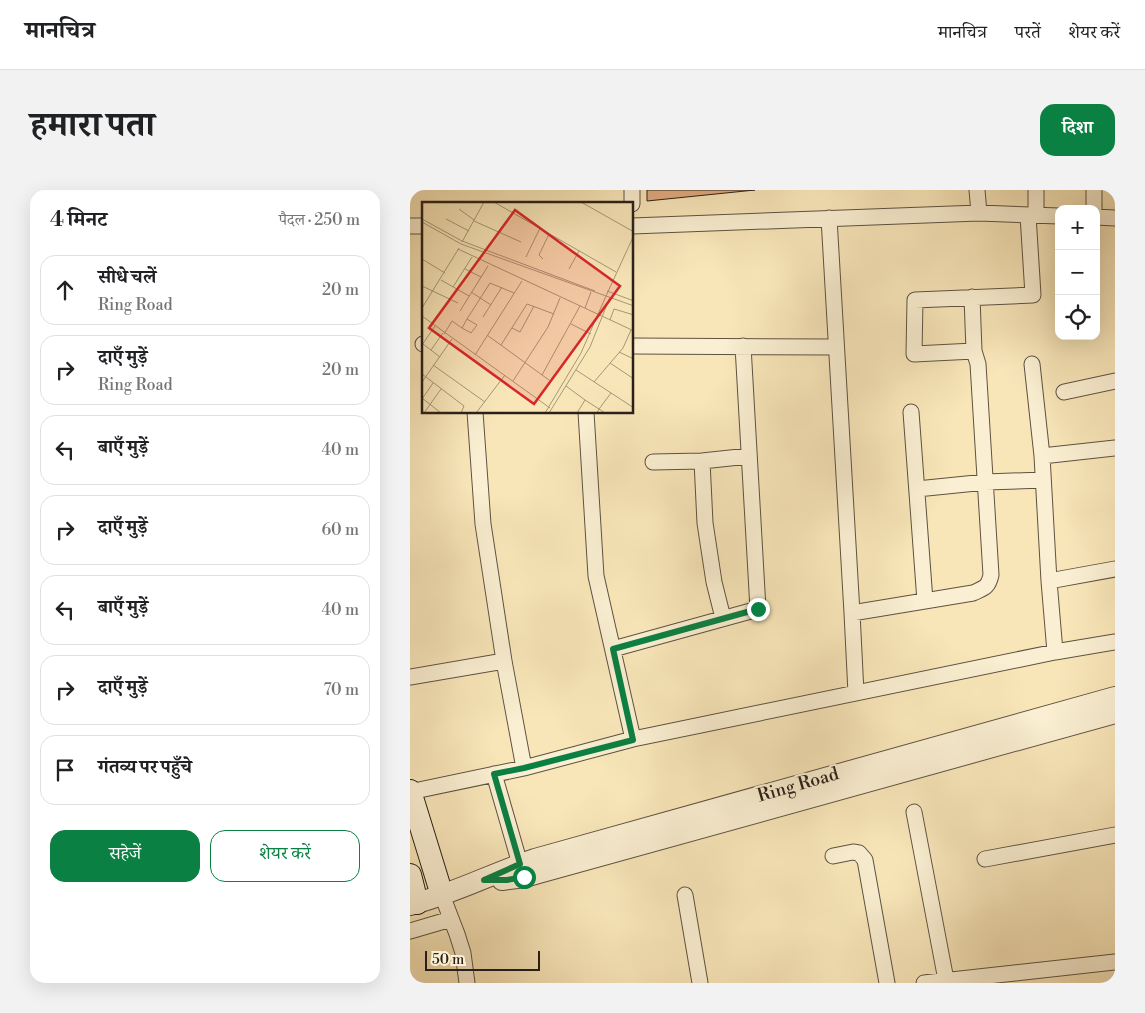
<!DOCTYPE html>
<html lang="hi">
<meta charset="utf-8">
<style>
:root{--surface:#fff;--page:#f2f2f2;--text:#202124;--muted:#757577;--line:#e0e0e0;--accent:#0b8043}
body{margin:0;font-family:"Libre Bodoni","Noto Serif Devanagari",serif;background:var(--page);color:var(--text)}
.controls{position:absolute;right:15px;top:15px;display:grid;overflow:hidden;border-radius:10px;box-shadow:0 5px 20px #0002}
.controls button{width:45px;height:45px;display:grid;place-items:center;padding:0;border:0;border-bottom:1px solid var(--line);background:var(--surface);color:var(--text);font:25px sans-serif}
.scale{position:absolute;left:15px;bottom:12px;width:115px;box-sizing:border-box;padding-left:5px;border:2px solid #2a2019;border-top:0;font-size:14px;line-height:18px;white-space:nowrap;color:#2a2019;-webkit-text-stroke:4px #faefd2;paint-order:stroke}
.stop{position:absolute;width:15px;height:15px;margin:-11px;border:4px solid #0b8043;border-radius:50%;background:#fff}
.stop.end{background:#0b8043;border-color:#fff;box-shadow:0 1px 5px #0008}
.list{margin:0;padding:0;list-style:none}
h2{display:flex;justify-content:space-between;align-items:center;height:65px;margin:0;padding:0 20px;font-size:21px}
h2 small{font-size:16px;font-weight:400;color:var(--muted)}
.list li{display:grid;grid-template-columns:32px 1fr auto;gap:15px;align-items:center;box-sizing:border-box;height:70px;margin:0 10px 10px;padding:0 10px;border:1px solid var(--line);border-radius:15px}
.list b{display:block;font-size:19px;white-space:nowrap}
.list p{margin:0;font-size:16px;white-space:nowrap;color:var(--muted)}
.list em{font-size:16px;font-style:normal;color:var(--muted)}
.actions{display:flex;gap:10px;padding:15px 20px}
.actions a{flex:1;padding:11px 0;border:1px solid var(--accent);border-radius:15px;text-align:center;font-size:18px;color:var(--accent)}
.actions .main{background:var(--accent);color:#fff}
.icon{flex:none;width:28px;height:28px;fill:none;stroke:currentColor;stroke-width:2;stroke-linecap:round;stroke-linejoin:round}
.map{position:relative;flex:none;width:705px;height:793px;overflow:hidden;border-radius:15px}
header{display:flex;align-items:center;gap:30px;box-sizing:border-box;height:70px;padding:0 25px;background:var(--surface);border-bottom:1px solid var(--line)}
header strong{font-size:24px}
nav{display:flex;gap:28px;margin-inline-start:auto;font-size:18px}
.intro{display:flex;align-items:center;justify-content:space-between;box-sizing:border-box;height:120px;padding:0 30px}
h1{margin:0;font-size:35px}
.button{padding:12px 22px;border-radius:15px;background:var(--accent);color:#fff;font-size:18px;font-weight:700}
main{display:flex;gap:30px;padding:0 30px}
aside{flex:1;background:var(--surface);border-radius:15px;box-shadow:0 5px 20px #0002}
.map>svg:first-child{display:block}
.building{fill:#e1aa7f;stroke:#2a2019}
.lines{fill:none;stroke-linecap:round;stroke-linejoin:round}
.minor-casing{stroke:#5e5241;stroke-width:17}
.tertiary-casing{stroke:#5e5241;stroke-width:22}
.secondary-casing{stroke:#2a2019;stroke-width:24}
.minor{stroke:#faefd2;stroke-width:15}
.tertiary{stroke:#faefd2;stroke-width:20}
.secondary{stroke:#faefd2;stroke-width:22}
.route{stroke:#0b8043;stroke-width:6}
.labels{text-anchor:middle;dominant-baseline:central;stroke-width:4.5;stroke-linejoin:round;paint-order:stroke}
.street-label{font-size:18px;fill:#2a2019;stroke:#faefd2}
.inset-road{fill:none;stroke:#a69779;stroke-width:1}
.view{fill:#d62828;fill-opacity:0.15;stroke:#d62828;stroke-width:2.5}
.inset-edge{fill:none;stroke:#2a2019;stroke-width:2.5}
</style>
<header>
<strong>मानचित्र</strong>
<nav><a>मानचित्र</a><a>परतें</a><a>शेयर करें</a></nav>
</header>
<div class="intro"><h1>हमारा पता</h1><a class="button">दिशा</a></div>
<main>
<aside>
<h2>4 मिनट<small>पैदल · 250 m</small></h2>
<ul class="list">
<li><svg class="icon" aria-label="ahead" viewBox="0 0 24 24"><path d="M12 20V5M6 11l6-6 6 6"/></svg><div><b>सीधे चलें</b><p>Ring Road</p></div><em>20 m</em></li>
<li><svg class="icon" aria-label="right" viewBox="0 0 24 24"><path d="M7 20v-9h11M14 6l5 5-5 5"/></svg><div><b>दाएँ मुड़ें</b><p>Ring Road</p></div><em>20 m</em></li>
<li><svg class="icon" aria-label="left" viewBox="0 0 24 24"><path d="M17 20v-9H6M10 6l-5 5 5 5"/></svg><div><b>बाएँ मुड़ें</b></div><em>40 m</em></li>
<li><svg class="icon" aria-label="right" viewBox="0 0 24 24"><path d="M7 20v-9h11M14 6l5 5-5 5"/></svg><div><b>दाएँ मुड़ें</b></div><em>60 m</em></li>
<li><svg class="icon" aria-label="left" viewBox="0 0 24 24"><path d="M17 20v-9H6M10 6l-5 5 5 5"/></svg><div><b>बाएँ मुड़ें</b></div><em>40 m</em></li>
<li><svg class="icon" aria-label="right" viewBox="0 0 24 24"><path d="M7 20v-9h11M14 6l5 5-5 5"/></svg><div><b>दाएँ मुड़ें</b></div><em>70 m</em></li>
<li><svg class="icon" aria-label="arrive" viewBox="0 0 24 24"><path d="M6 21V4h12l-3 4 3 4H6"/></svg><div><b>गंतव्य पर पहुँचे</b></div></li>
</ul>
<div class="actions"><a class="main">सहेजें</a><a>शेयर करें</a></div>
</aside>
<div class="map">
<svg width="705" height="793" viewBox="0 0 705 793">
<rect width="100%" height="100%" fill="#f8e6b9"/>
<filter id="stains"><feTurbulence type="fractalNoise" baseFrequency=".004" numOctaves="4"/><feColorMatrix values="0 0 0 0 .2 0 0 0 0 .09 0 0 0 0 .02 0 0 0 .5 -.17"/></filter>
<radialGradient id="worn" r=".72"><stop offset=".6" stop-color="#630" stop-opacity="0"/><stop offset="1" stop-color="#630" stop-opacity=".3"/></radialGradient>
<path class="building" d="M237 0H345L237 11Z"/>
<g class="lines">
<defs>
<path id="minor" d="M222 0V14
M567 0 569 23
M626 0V25
M684 0V19
M686 27 705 28
M419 28 442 423 446 503
M0 36H14
M222 36 569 23 649 26
M562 107 564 161 504 164 505 110 623 105 618 25
M13 154H14
M222 156 426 157
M622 174 632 266 639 391 645 462
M654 202 705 191
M65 222 73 334 94 471 114 578
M176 222 186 386 223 549
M501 222 515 411
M632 266 705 258
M243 272 292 271
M507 299 576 292 633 290
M639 391 705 379
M442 423 563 403C574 398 578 398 581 385L568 174 564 161
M313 428 304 392 295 333 292 271 339 266
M203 459 348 419 333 156
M0 487 94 471
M84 584 110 674
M0 602 114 578 223 549 645 462 705 452
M504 622 536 790
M423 666 443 662 449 663 455 670 477 793
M575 669 705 645
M32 705 47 744 53 763 57 793
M275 705 290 793
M0 741 41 729
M514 793 705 772"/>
<path id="tertiary" d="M92 690 115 687 129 683 705 523
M0 715C43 704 83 683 125 669L705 507"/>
<path id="secondary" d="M0 601 32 705
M0 685 7 713"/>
</defs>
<use href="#minor" class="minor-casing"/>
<use href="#tertiary" class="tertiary-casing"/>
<use href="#secondary" class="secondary-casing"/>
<use href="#minor" class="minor"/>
<use href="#tertiary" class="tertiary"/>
<use href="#secondary" class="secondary"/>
</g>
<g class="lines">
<path class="route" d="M114 687 97 690H74L110 674 84 584 114 578 223 550 203 459 348 419"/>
</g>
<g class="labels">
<g class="street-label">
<text transform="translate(388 595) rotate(-16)">Ring Road</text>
</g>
</g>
<g transform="translate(12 12)">
<rect width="211" height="211" fill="#f8e6b9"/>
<path class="inset-road" d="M72 0 194 70M159 0 212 30M37 7 52 18M0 17 40 39 173 89M24 17 47 29M52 19 99 40M0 20 39 42 212 104M40 40 62 0M36 47 212 129M104 55 118 26M0 57 23 71M121 57 117 53 127 32M43 67 59 75M147 67 157 49M19 78 47 94M0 84 36 101M31 85 50 55M185 89 212 99M49 90 69 103M184 94 212 33M0 106 37 46M163 106 169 90M38 109 66 64M0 114 128 206M61 115 80 85M45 117 68 81 92 91M188 118 192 107 212 113M149 122 169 132M90 126 98 130 112 104M22 132 30 119 40 126 49 131 55 123 45 117 40 126M65 133 127 178M1 142 18 155M0 143 13 124M79 143 105 102 132 112M9 148 21 131M197 150 212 157M53 153 100 79M188 161 212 177M11 163 63 200M154 168 212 206M0 172 42 204 39 211M120 173 158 104M91 179 126 125 138 96M0 180 30 137M172 180 201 146 209 128M144 184 163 198 155 211M0 196 19 211M0 197 11 181M163 198 177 207 175 211M2 211 19 187M54 211 83 173M123 211 159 151 184 94M127 211 168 145 188 95M183 211 177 207 189 191"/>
<path class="view" d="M93 8 198 84 112 202 7 126Z"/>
<rect width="211" height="211" class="inset-edge"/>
</g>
<rect width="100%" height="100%" filter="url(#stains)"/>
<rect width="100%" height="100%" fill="url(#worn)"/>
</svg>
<div class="controls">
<button>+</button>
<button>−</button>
<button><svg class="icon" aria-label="locate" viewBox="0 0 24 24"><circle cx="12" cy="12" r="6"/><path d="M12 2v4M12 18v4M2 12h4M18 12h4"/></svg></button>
</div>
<div class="scale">50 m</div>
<div class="stop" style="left:114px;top:687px"></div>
<div class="stop end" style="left:348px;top:419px"></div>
</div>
</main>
